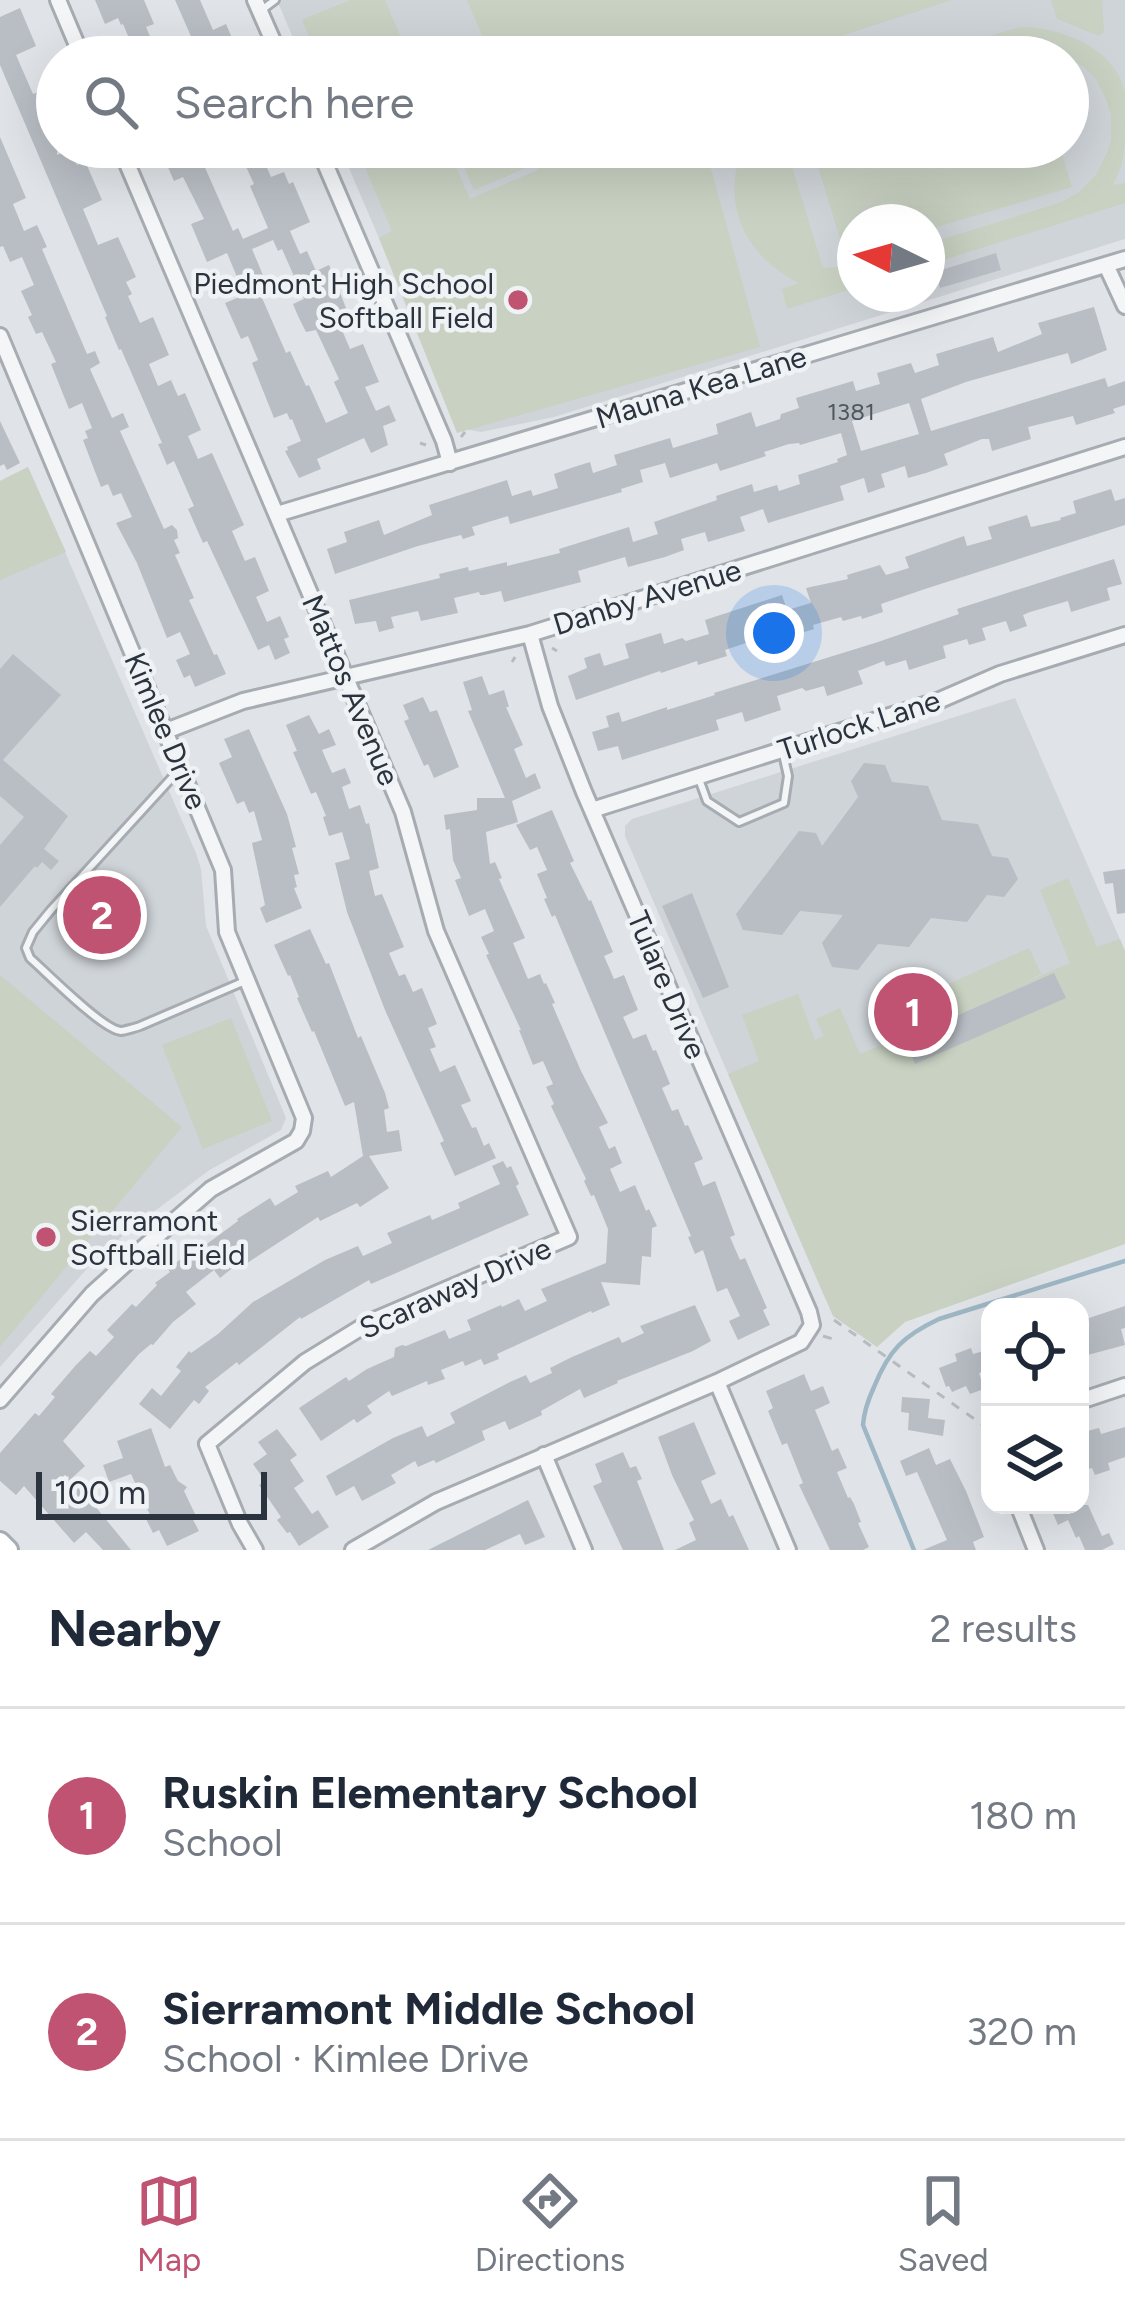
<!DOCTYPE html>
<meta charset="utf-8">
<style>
:root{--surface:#fff;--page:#f6f6f7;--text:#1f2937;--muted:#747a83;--line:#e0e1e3;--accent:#c05272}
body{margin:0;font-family:Figtree,sans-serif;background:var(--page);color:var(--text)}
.controls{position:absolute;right:36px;bottom:36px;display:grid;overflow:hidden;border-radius:24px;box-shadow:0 12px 48px #0002}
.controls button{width:108px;height:108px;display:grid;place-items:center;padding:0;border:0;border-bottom:3px solid var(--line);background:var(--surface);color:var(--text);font:60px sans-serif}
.compass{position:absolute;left:837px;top:204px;width:108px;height:108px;border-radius:50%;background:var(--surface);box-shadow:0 12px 48px #0002;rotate:275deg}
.scale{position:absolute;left:36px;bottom:30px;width:231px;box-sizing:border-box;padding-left:12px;border:6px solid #2b343e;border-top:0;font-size:33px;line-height:42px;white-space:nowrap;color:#2b343e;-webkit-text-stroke:9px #f0f3f6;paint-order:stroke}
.you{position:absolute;left:774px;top:633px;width:42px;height:42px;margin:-30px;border:9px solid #fff;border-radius:50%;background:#1a73e8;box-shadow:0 0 0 18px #1a73e833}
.badge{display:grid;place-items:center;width:78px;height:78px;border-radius:50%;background:var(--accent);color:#fff;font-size:39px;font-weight:700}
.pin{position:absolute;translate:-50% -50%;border:6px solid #fff;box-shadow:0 3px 12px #0006}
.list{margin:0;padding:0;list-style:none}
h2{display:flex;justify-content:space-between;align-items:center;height:156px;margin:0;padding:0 48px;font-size:51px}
h2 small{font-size:39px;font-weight:400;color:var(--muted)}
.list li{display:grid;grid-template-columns:78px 1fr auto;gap:36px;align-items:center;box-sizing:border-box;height:216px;padding:0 48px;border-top:3px solid var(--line)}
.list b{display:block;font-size:45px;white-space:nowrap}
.list p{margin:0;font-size:39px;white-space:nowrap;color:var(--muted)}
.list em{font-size:39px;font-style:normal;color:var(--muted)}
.icon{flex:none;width:66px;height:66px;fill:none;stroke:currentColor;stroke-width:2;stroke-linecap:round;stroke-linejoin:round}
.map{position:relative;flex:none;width:1125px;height:1550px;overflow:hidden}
.search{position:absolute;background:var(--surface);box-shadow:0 12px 48px #0002;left:36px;right:36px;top:36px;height:132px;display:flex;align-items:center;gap:30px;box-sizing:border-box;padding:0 42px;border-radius:66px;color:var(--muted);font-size:45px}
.sheet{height:588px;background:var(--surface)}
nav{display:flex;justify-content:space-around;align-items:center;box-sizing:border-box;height:168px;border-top:3px solid var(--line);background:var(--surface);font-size:33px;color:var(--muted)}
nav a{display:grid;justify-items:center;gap:6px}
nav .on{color:var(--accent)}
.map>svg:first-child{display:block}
.built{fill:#cfd4d9;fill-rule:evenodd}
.green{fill:#c8d1c2}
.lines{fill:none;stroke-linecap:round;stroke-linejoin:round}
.stream{stroke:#9fb6c4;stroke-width:4.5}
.building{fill:#b8bec4;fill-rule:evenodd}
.lane-casing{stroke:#a6acb2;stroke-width:12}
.street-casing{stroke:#a6acb2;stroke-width:20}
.secondary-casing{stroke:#a6acb2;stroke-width:24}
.path{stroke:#b7bbc0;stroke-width:3;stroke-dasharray:9 9;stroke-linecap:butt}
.lane{stroke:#f3f5f7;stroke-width:6}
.street{stroke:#f3f5f7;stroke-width:14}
.secondary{stroke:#fff;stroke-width:18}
.poi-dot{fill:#c05272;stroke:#f0f3f6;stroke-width:4.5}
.labels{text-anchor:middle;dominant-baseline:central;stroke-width:9;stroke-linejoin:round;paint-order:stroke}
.number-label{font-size:24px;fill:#4e5660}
.poi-label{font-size:30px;fill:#2b343e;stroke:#f0f3f6;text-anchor:end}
.street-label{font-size:30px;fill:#2b343e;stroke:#f0f3f6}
</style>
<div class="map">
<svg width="1125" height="1550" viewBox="0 0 1125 1550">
<rect width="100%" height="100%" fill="#e0e4e8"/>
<path class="built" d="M277 0H1125V239L554 417 481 432 464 429 457 421 340 147H1068V57H301ZM855 222H927V294H855Z
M28 467 196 853 201 869 206 926 286 1118 281 1130 208 1171 127 1232 92 1263 0 1367V481Z
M1015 698 1125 951V1205L826 1300 625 836V826L632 819Z"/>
<path class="green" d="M350 0H385L409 57H318L302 20Z
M467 0H952L776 57H491Z
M1051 0H1102L1104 32 1099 36 1057 19Z
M1021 27C1061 28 1116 47 1125 93 1125 102 1125 113 1125 122 1125 149 1125 162 1113 185L1125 183V203L927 265V244L1059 203 1079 192 1096 175 1107 153 1111 141V115L1107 102 1096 79 1084 67 1059 52 1027 47 984 57H917Z
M356 147H447L470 199 538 170 529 147H705L760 347 457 433 379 238 392 231Z
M482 147H520L528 167 474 190 459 156Z
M743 147H786L823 268 855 266V288L787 309 782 289 799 283C745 256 720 205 743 147Z
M812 147H1060L1072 187 927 230V222H855V252L845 255Z
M28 467 66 552 0 580V481Z
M1068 878 1097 947 1120 939 1125 951V1244L905 1322 877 1347 833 1316 728 1074 759 1061 742 1015 798 994 815 1040 824 1036 816 1019 840 1008 860 1054 907 1034 896 1007 1029 948 1041 974 1014 987 1070 963 1040 890Z
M0 975 182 1127 0 1347Z
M231 1018 272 1121 203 1149 162 1045Z"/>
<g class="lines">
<path class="stream" d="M914 1550 863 1425C864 1411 868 1400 874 1387 889 1350 903 1336 939 1319L1125 1261"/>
</g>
<path class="building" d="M95 0H144L154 24 146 27 159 57H137L123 24 121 25 118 18 105 24Z
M175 0H200L213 30 226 24 240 57H210L205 47 197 50Z
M20 8 36 46 16 55 33 94 53 86 57 95V155L71 149 77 165 85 161 102 200 83 209 98 245 118 237 136 277 126 282 132 294 128 296 140 323 153 317 169 355 149 364 158 386 171 380 178 396 185 393 201 430 188 436 198 459 212 453 244 525 232 531 245 561 255 557 269 591 256 597 267 622 280 616 289 637 284 639 290 653 275 660 269 645 258 650 207 541 203 543 188 509 194 506 174 461 167 465 158 444 162 443 121 349 119 350 105 317 107 316 0 65V17Z
M0 137 26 198 13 204 24 231 37 225 47 247 42 249 87 354 95 351 100 363 90 369 112 418 123 413 129 427 120 431 164 529 172 525 177 530 178 538 174 540 180 553 175 555 194 598 189 600 214 655 217 654 226 674 195 687 190 675 184 678 176 660 190 654 180 632 167 638 137 563 116 523 132 517 121 493 113 496 108 484 101 487 94 469 83 440 88 438 85 431 92 428 82 403 69 409 51 364 56 362 42 332 36 334 28 317 32 315 21 291 34 285 22 257 10 262 3 246 0 247Z
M159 147H201L207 161 203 163 233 231 238 228 243 239 268 228 250 186 254 184 237 147H258L271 177 284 172 289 184 293 182 310 222 290 231 300 254 307 251 316 271 329 265 350 318 339 323 350 349 363 344 379 382 365 387 376 411 389 405 396 421 383 426 388 445 371 453 364 438 317 459 321 469 299 478 285 451 288 450 287 447 301 441 292 419 290 420 287 413 274 418 252 363 258 360 248 336 241 339 225 303 237 298 232 279 237 277 227 253 207 262 191 224 204 219 183 177 174 181ZM273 240 278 251 282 249 304 299 293 304 298 316 306 332 316 330 339 379 334 382 348 413 326 423 309 385 306 386 290 351 286 353 259 291 268 287 252 249Z
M996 253 1001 270 940 288 935 272Z
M1094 307 1107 350 1071 364 1068 353 966 382 921 399 931 431 1105 378 1108 387 1125 381V405L1113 409 1115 413 1076 425 1073 416 1028 427 1031 439 992 451 989 439H982L944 454 948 465 926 473 908 478 905 466 881 474 885 487 868 493 864 478 840 486 844 500 768 523 763 509 740 517 745 531 708 542 705 532 681 539 684 550 665 557 628 567 625 557 578 571 581 582 504 602 501 591 484 595H480L479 592 454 598 458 613 421 621 418 611 391 617 394 628 379 632 376 621 355 624 349 600 440 578 439 574 468 567 469 571 507 562V566L560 553 559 549 629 527 633 542 658 534 654 522 717 500 716 496 752 484 754 492 777 485 779 491 800 484 798 475 838 462 837 459 847 455 841 433 800 445 799 443 789 444 764 452 766 456 720 471 717 463 670 478 665 463 640 470 643 482 621 489 622 492 510 524 508 516 472 527 475 535 463 539 461 535 418 546 335 574 327 549 347 542 344 532 379 520 384 535 432 515 429 505 507 480 512 496 531 490 533 496 558 488 554 474 574 467 590 462 593 473 617 465 614 455 670 438 673 448 718 434 716 424 751 412 756 427 780 419 781 414 799 408 796 398 853 381 856 391 880 384 877 373 911 363 915 373 939 365 936 354 993 337 998 352 1042 334 1038 323ZM909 403 919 434 861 451 852 421Z
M0 421 20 463 7 470 4 464 0 466Z
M1111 489 1115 501 1125 498V525L928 588 881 604 883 612 862 619 861 616 843 621 841 617 813 625 814 629 779 640 775 626 753 633 755 640 725 650 727 656 698 665 697 661 661 673 660 671 576 700 568 676 587 668 584 658 600 653 604 666 629 658 625 644 661 633 664 644 682 638 686 641 709 634 705 620 782 595 787 610 811 603 806 588 848 579 847 575 880 565 886 575 909 568 905 557 964 536 967 546 992 539 988 527 1027 515 1031 527 1061 520 1060 518 1076 513 1073 501Z
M1114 559 1122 584 1107 588 1110 600 1071 612 1068 601 1030 612 1023 615 1027 626 1010 632 1006 621 982 628 986 640 969 645 967 639 943 646 946 658 909 670 906 660 886 666 884 661 858 671 863 684 827 696 824 686 806 691 802 688 777 696 781 710 745 722 742 712 716 720 719 730 622 760 618 746 598 751 592 732 609 727 606 716 619 712 622 722 667 707V710L715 695 714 693 878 642 959 614 957 609Z
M13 654 61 695 3 760 68 816 44 849 59 861 51 870 42 862 37 868 35 866 0 907V845L24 817 0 796V669Z
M482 676 489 695 504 690 509 707H506L523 745 514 749 526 778 535 773 541 788 512 801 518 822 486 832 490 864 495 862 502 878 499 879 525 938 513 943 528 979 540 974 544 984 546 983 555 1003 552 1004 581 1071 608 1123 599 1127 609 1149 615 1146 622 1163 610 1169 620 1192 635 1185 646 1211 649 1209 657 1226 652 1228 651 1257 642 1256 640 1285 601 1282 610 1305 592 1313 591 1311 497 1354 499 1359 484 1365 481 1359 465 1366 463 1361 441 1370 445 1379 428 1385 427 1381 392 1396 389 1391 367 1406 372 1413 357 1423 354 1419 321 1441 299 1408 346 1377 349 1381 367 1369 394 1357 395 1348 402 1345 406 1346 445 1330 449 1339 471 1330 467 1320 501 1305 502 1307 519 1299 525 1311 547 1301 541 1289 606 1263 608 1229 594 1195 591 1196 584 1181 586 1179 551 1106 554 1104 546 1087 553 1084 543 1061 533 1065 519 1030H521L486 955 489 954 481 937 494 931 485 909 469 916 455 880 461 878 453 860 450 829 446 830 444 815 477 810V798H505L468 711 472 710 463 682Z
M423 697 430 712 437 710 459 767 434 778 428 764 424 766 404 721 409 719 403 705Z
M309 715 319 734 329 729 336 745 322 750 332 773 345 768 351 783 342 787 349 809 360 805 366 824 369 823 379 868 369 871 375 896 382 894 404 947 389 953 399 976 405 974 413 992 422 988 437 1024 428 1028 436 1047 430 1049 440 1072 455 1065 471 1101 461 1105 472 1128 476 1127 484 1146 489 1143 496 1158 455 1176 440 1143 444 1141 385 1010 347 912 335 863 350 859 342 832 329 836 323 817 326 816 316 792 311 794 293 752 297 751 286 725Z
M249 729 287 814 296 847 292 848 299 874 294 875 297 887 294 888 302 908 266 923 260 908 265 905 252 843 262 840 254 811 249 813 244 801 237 804 219 763 232 757 224 739Z
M864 763 885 765 892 782 928 786 942 820 978 824 992 856 1008 858 1018 879 1004 897 987 895 967 922 931 918 909 947 878 944 858 970 832 967 822 943 843 915 800 911 782 935 743 930 736 914 799 831 816 833 822 846 858 797 851 781Z
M552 810 574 861 570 863 589 901 591 900 613 952 604 956 614 979 624 975 638 1010 623 1017 633 1039 646 1034 653 1051 656 1050 670 1084 662 1088 672 1111 678 1109 685 1126 688 1125 703 1159 694 1163 703 1186 715 1181 735 1235 730 1237 740 1260 745 1258 767 1308 763 1310 770 1325 738 1340 729 1321 740 1316 727 1288 717 1292 703 1250 695 1254 688 1237 691 1236 555 915 552 917 544 899 547 898 537 874 547 870 537 847 530 850 516 825Z
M1125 869V913L1117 914 1113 883 1105 884 1103 872Z
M692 893 729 987 703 998 662 906Z
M310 929 326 964 329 963 358 1038 361 1036 385 1093 389 1108 384 1110 387 1132 399 1130 402 1151 369 1156 389 1188 360 1207 357 1203 320 1221 318 1217 244 1265 241 1261 220 1278 214 1270 186 1292 196 1304 173 1322 153 1345 151 1344 139 1354 63 1441 85 1466 72 1478 131 1550H103L86 1532 74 1543 24 1486 16 1495 0 1481V1453L35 1413 39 1416 55 1397 51 1394 76 1365 90 1351 96 1356 114 1337 107 1330 132 1304 136 1307 157 1285 155 1283 170 1272 168 1269 197 1246 200 1249 238 1221 237 1219 270 1198 275 1206 298 1192 295 1186 328 1171 331 1177 363 1156 354 1102 345 1106 314 1031 312 1032 297 998 299 997 290 975 288 976 274 945Z
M1054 973 1066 998 915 1064 904 1039Z
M503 1161 507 1168 511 1166 519 1184 516 1186 529 1215 371 1284 369 1280 301 1319 300 1317 239 1365 237 1362 205 1387 209 1391 199 1404 194 1400 170 1429 139 1404 152 1388 161 1396 181 1371 176 1367 189 1351 191 1353 218 1334 253 1302 325 1260 358 1246 363 1256 392 1243 387 1233 430 1215 432 1220 460 1208 458 1203 500 1184 492 1166Z
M695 1305 711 1341 693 1351 617 1381 618 1383 584 1398 580 1389 541 1411 542 1415 509 1430 505 1421 482 1431 485 1440 436 1463 434 1460 418 1467 415 1461 391 1475 396 1483 362 1501 354 1486 336 1496 326 1476 393 1438 422 1426 427 1437 455 1423 450 1413 510 1382 526 1375 530 1383 552 1373 550 1368 572 1357 619 1337 622 1343 644 1333 640 1326Z
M1125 1306V1328L1121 1329 1125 1345 1080 1357V1321Z
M971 1348 973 1354 990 1349V1369L979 1373 984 1389 970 1394 966 1386 952 1392 949 1386 946 1387 939 1368 957 1361 955 1354Z
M804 1374 811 1391 823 1386 830 1403 815 1410 832 1451 838 1448 847 1468 837 1472 848 1498 850 1497 854 1504 861 1522 858 1523 869 1547 863 1550H830L799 1485 803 1483 787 1443 782 1445 768 1411 773 1408 766 1391Z
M902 1397 930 1399 928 1418 945 1420 943 1436 908 1430 909 1413 901 1412Z
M694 1422 716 1474 701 1481 711 1504 721 1499 729 1517 733 1515 749 1550H675L696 1540 689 1523 694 1520 672 1475 658 1437Z
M1125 1427V1457L1108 1463 1110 1470 1095 1475 1092 1468 1080 1471V1433L1099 1428 1101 1434Z
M151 1428 165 1467 170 1465 178 1481 187 1487 184 1491 195 1514 191 1516 199 1531 167 1546 159 1530 153 1533 146 1519 151 1517 131 1474 109 1482 103 1465 123 1458 117 1441Z
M277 1429 297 1455 290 1460 304 1481 294 1488 312 1514 318 1510 329 1527 299 1546 290 1532 287 1533 277 1520 281 1517 259 1485 265 1481 253 1464 267 1454 258 1442Z
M929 1448 936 1465 950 1459 966 1491 984 1537 973 1542 976 1550H923L947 1540 917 1472 906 1476 900 1461Z
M623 1452 630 1468 636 1466 642 1479 637 1481 664 1550H623L593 1486 602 1482 595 1464Z
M528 1500 545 1537 525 1545 520 1534 485 1550H428Z
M1061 1505H1088L1102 1536 1109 1533 1114 1544 1102 1550H1085L1079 1536 1076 1538 1068 1520 1058 1525 1051 1509Z"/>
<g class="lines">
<defs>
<path id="lane" d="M263 9 275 0
M178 771 51 910 33 932 26 948 30 958C46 972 103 1030 121 1031 123 1031 138 1027 140 1026L245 981
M699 779 707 801 739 822 784 803 788 776 783 754"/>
<path id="street" d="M58 0 82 57
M255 0 280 57
M120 147 403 812 436 931 569 1237 370 1322 305 1362 207 1444 240 1524 255 1550
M318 147 444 441 450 463
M1106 265 1125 306
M0 336 223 870 227 932 304 1118 302 1131 296 1141 211 1189 143 1248 92 1294 0 1400
M277 514 1125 259
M166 731 243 701 530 634 1125 447
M592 810 940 700 1000 674 1125 635
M717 1382 788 1550
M1080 1401 1125 1386
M544 1455 584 1550
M1018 1505 1036 1550
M353 1550 436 1502 717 1382 801 1342 812 1325 809 1312 584 792 550 706 530 634"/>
<path id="secondary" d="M0 1542 8 1550"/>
</defs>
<use href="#lane" class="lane-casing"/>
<use href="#street" class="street-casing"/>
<use href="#secondary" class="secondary-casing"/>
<path class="path" d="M461 437 465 432
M420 443 426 445
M552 648 557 651
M512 662 515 657
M834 1320 990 1430
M823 1336 833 1339"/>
<use href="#lane" class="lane"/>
<use href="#street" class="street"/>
<use href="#secondary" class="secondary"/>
</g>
<g class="poi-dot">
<circle cx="518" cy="300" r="12"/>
<circle cx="46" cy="1237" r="12"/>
</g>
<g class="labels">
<g class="number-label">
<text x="851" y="411">1381</text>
</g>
<g class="poi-label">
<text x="494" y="283">Piedmont High School<tspan x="494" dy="34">Softball Field</tspan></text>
<text x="70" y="1220" text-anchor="start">Sierramont<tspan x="70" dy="34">Softball Field</tspan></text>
</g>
<g class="street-label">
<text transform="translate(701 387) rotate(-17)">Mauna Kea Lane</text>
<text transform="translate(647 597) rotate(-17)">Danby Avenue</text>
<text transform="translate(351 690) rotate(67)">Mattos Avenue</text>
<text transform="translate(859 725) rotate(-18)">Turlock Lane</text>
<text transform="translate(166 731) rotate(67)">Kimlee Drive</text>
<text transform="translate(667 985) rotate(67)">Tulare Drive</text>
<text transform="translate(455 1288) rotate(-24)">Scaraway Drive</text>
</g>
</g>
</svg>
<div class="controls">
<button><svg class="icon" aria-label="locate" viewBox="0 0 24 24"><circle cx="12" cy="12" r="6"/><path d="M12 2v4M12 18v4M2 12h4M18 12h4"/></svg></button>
<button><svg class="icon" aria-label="layers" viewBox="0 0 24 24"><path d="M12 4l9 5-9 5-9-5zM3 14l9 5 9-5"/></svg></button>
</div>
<svg class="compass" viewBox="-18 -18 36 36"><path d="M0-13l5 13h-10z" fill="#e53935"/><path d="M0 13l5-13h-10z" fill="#747a83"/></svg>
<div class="scale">100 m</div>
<div class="you"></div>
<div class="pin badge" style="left:913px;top:1012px">1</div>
<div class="pin badge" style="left:102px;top:915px">2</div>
<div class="search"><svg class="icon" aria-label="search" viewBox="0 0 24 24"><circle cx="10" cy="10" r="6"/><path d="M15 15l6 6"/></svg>Search here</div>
</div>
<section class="sheet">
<h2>Nearby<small>2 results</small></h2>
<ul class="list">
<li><span class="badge">1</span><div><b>Ruskin Elementary School</b><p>School</p></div><em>180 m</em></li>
<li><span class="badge">2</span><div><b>Sierramont Middle School</b><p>School · Kimlee Drive</p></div><em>320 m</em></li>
</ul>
</section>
<nav>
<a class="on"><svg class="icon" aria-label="map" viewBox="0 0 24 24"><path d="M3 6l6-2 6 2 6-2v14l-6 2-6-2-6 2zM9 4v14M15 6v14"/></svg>Map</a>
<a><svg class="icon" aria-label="directions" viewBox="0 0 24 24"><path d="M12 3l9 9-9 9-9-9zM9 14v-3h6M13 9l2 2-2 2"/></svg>Directions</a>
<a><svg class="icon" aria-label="saved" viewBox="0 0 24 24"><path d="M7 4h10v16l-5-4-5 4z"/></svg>Saved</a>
</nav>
